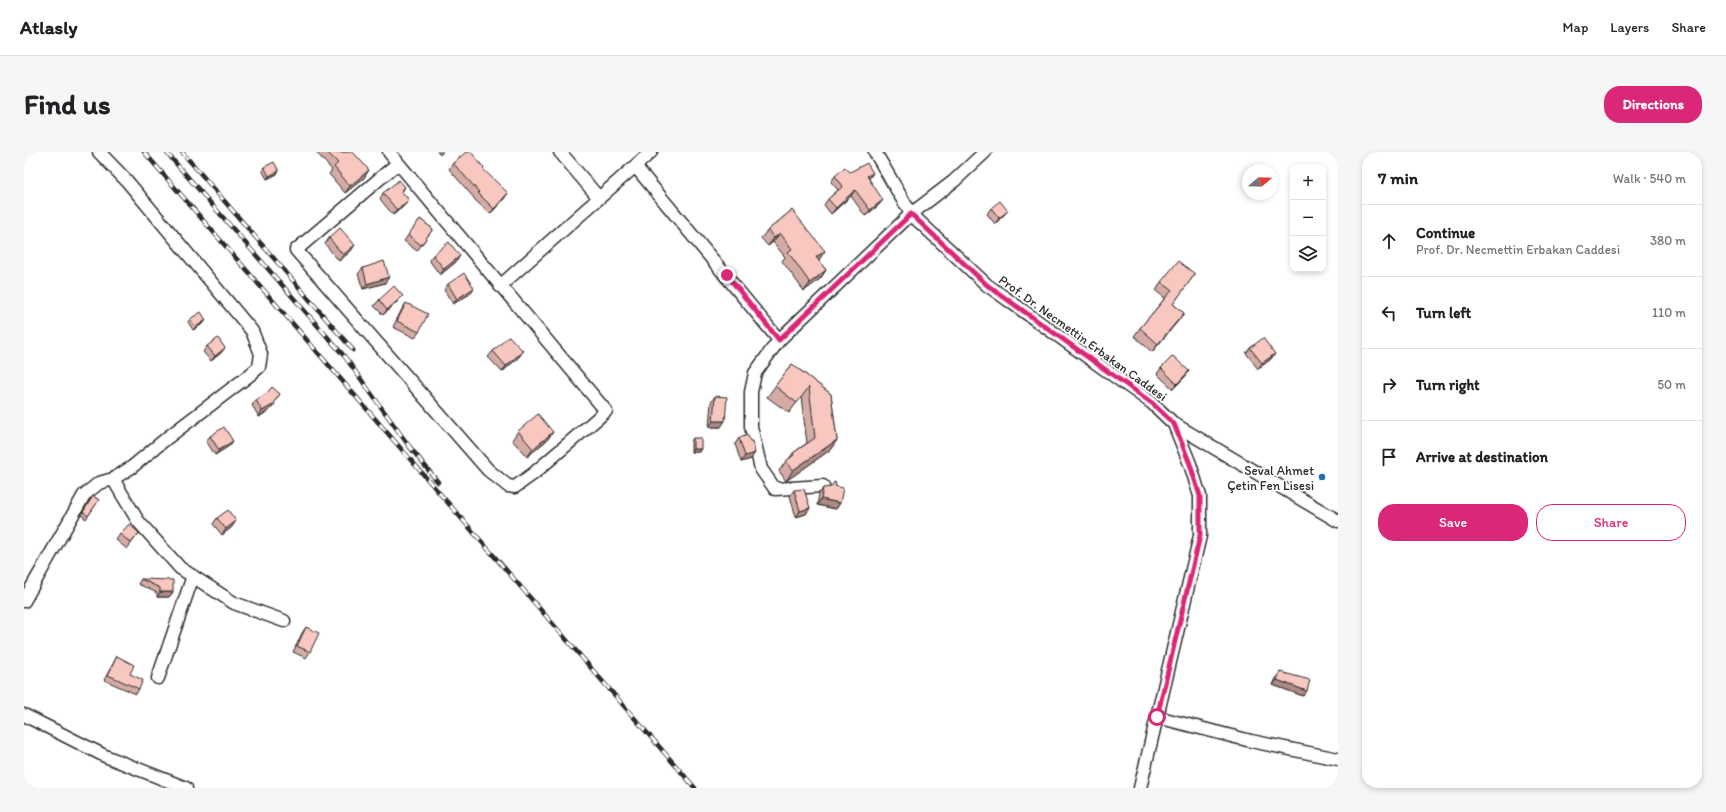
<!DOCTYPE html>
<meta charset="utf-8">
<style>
:root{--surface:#fff;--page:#f6f6f6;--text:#202124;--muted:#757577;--line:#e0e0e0;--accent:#db2777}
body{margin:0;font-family:Itim,sans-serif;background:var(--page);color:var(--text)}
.controls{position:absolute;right:12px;top:12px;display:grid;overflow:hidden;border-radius:8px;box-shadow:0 2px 6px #0003}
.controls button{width:36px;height:36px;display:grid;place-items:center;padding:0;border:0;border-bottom:1px solid var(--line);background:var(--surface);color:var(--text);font:20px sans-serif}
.compass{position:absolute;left:1218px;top:12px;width:36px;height:36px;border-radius:50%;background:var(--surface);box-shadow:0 2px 6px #0003;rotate:71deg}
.stop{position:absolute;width:12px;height:12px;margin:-9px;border:3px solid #db2777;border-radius:50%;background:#fff}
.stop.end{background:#db2777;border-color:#fff;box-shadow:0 1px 4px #0008}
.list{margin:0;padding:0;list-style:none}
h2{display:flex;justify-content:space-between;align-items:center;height:52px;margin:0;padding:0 16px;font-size:17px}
h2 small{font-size:13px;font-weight:400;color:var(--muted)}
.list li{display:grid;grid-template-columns:26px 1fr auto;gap:12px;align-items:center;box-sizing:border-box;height:72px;padding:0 16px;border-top:1px solid var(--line)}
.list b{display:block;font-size:15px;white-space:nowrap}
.list p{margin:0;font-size:13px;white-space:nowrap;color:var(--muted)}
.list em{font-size:13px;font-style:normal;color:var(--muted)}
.actions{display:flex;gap:8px;padding:12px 16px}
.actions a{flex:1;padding:9px 0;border:1px solid var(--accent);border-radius:16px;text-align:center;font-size:14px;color:var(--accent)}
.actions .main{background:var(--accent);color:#fff}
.icon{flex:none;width:22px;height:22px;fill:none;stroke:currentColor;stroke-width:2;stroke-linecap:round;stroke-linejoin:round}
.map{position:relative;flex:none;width:1314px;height:636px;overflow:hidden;border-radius:16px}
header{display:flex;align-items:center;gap:24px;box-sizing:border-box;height:56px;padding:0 20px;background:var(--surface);border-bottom:1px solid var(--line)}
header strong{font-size:19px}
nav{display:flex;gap:22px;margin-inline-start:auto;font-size:14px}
.intro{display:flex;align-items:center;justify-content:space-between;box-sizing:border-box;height:96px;padding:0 24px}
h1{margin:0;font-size:28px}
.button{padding:10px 18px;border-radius:16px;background:var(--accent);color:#fff;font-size:14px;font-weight:700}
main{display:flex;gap:24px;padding:0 24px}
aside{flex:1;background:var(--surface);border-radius:16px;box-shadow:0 2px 6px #0003}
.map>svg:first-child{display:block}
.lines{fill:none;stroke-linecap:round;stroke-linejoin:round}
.minor-casing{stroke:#2b2b2b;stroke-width:15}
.minor{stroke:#fff;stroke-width:12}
.rail-casing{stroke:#2b2b2b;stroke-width:4.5}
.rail{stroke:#fff;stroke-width:3;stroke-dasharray:9;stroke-linecap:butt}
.wall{fill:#d4aba5;stroke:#2b2b2b}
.shaded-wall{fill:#ad8b86;stroke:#2b2b2b}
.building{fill:#f7c7c0;stroke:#2b2b2b}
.route{stroke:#db2777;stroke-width:5}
.poi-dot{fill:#1f6fb2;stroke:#fff;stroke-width:1.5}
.labels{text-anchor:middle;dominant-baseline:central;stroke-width:3.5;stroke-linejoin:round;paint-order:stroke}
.street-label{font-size:13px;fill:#2b2b2b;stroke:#fff}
.poi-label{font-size:13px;fill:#2b2b2b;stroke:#fff;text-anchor:end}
</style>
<header>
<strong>Atlasly</strong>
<nav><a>Map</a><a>Layers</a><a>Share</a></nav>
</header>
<div class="intro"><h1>Find us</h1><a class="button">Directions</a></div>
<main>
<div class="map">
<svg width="1314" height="636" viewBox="0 0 1314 636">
<rect width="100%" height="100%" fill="#fff"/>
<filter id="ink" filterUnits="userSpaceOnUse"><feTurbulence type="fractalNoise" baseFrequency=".025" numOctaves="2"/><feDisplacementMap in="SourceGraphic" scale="8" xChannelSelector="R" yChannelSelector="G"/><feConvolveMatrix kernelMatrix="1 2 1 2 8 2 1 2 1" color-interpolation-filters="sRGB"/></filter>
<g filter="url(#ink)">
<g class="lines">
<defs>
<path id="minor" d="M365 0 374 11 272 98 464 318 484 334 491 335 509 322 582 259 374 11
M536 0 575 46
M851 0 887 62 963 133 1128 251 1150 272 1166 312 1176 344V384L1116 636
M611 14 755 188
M476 134 627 0
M1150 272 1314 369
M89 327 114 369 156 416 210 451 260 469
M799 334 751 337 737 317 727 275V240L731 221 755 188 887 62 930 29 961 0
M0 449 60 343 75 331 89 327 108 315 143 286 227 222 235 215 237 202 228 179 103 29 75 0
M134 526 169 424
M0 563 81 604 162 636
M1133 565 1227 589 1314 607"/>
</defs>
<use href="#minor" class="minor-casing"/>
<use href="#minor" class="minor"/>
<defs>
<path id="rail" d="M120 0 671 636
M142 0 321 205 385 294 414 330
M158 0 329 198"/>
</defs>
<use href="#rail" class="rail-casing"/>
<use href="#rail" class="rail"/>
</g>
<path class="wall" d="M292 0H329L340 26 321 41 305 22 308 18Z
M413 0H419L416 3Z
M429 11 459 17 480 47 466 62 450 47V46L425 17Z
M240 15 253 22 243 27 238 18Z
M826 20 845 27 855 53 841 64 827 44 807 62 800 53 804 47 814 38 807 30 811 24Z
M381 35 378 40 385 48 381 53 369 63 356 47 359 41Z
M967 56 979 64 971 72 963 62Z
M768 58 794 108 802 118 796 127 780 139 758 109 761 105 749 90 744 94 737 86 744 78Z
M396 67 409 77 393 99 380 89Z
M305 86 327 99 315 109 301 92Z
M409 103 432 110 416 123 405 108Z
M339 116 361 131 339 137 334 122Z
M1171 122 1149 152 1160 161 1154 169 1128 200 1110 184 1116 176 1141 146 1132 139 1137 130Z
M424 132 446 142 429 152 420 138Z
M379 144 374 149 359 163 350 154 355 148Z
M382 151 395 180 391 186 369 175 378 157Z
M166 167 180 171 169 178 164 170Z
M183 194 197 201 187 209 179 200Z
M1226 196 1251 202 1247 207 1234 217 1222 201Z
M469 199H499L495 205 478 220 464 205Z
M768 212 807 242 813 288 806 298 762 329 755 319 762 309 765 307 769 301 783 291 777 245 765 261 743 245Z
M1137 216 1161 225 1149 237 1133 222Z
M256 242 250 250 247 257 235 265 228 253 232 248Z
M691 244 697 275H685L687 250Z
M494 279 529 280 523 288 503 305 488 288Z
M186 284 209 289 205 294 191 303 182 289Z
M669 286 675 300H667V289Z
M715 286 727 307 717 310 711 292Z
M799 336 816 351 812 357 793 353 795 342Z
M770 338 786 356 782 362 772 365 766 344Z
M69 344 75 348 62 367 57 363Z
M193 366 208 375 198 383 189 372Z
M115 381 103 397 92 388 96 382Z
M117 427 149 440 145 445H133V441L114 432Z
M282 475 286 500 282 506 269 500 278 481Z
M93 504 115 537 112 542 80 528 90 510Z
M1256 520 1279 544 1249 533 1252 526Z"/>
<path class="shaded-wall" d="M345 18 340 26 321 41 326 34Z
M255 19 253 22 243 27 245 24Z
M849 21 845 27 843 24Z
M831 38 827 44 807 62 812 56Z
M484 41 480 47 466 62 470 57Z
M385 48 381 53 369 63 373 58Z
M859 48 855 53 841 64 846 58Z
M984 59 971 72 975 66Z
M756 81 749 90 744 94 750 86Z
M331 93 327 99 315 109 319 103Z
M801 99 795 108 786 114 792 105Z
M436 104 432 110 416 123 420 117Z
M802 118 796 127 780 139 786 131Z
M365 125 361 131 339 137 343 132Z
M450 136 446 142 429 152 433 147Z
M379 144 374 149 359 163 363 158Z
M1160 161 1154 169 1128 200 1134 192Z
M182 168 180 171 169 178 172 175Z
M201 196 197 201 187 209 191 204Z
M499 199 495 205 478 220 482 214Z
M1251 202 1247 207 1234 217 1238 211Z
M1165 219 1161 225 1149 237 1153 232Z
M251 252 247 257 235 265 238 259Z
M689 269H701L697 275H685Z
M529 280 523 288 503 305 509 297Z
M813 288 806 298 762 329 769 318Z
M209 289 205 294 191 303 195 298Z
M669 297H677L675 300H667Z
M731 301 727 307 717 310 721 304Z
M797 347 816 351 812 357 793 353Z
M786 356 782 362 772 365 776 359Z
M212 369 208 375 198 383 202 377Z
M136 440H149L145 445H133Z
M1253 528 1283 539 1279 544 1249 533Z"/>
<path class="building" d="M303 0H329L345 18 326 34 310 15 314 11Z
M442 0H447L460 16 459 17 484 41 470 57 454 41 455 40 429 11Z
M250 10 255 19 245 24 240 15Z
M843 11 849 21 843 24 859 48 846 58 831 38 812 56 804 47 819 34 811 24 821 15 826 20Z
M375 28 381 35 377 39 385 48 373 58 359 41Z
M976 49 984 59 975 66 967 56Z
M768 58 801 99 792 105 802 118 786 131 764 100 768 97 756 81 750 86 744 78Z
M396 67 409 77 397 93 384 83Z
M316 76 331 93 319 103 305 86Z
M425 90 436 104 420 117 409 103Z
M360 109 365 125 343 132 339 116Z
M1154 109 1171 122 1149 152 1160 161 1134 192 1116 176 1148 138 1137 130Z
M440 121 450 136 433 147 424 132Z
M370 134 379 144 363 158 355 148Z
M382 151 404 162 395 180 373 169Z
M177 160 182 168 172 175 166 167Z
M485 184 499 199 482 214 469 199Z
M194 186 201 196 191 204 183 194Z
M1239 186 1251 202 1238 211 1226 196Z
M1149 204 1165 219 1153 232 1137 216Z
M768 212 807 242 813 288 769 318 762 309 770 303 769 301 791 286 785 235 773 251 751 234Z
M248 235 256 242 250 250 251 252 238 259 232 248 243 241Z
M691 244 703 245 701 269H689Z
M514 262 529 280 509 297 494 279Z
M200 275 209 289 195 298 186 284Z
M724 283 726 289H728L731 301 721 304 715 286Z
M669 286H677V297H669Z
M810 330 812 331 811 334 819 336 816 351 797 347 799 336 807 335Z
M780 337 786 356 776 359 770 338Z
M69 344 75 348 64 364 59 360Z
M204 358 212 369 202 377 193 366Z
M105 372 115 381 107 391 96 382Z
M117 427 149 428V440H136V436Z
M282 475 295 481 286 500 273 494Z
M93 504 110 513 106 522 119 528 115 537 84 523Z
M1256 520 1286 528 1283 539 1253 528Z"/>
</g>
<g class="lines" filter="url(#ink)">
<path class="route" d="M703 123 755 188 887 62 963 133 1128 251 1150 272 1166 312 1176 344V384L1133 565"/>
</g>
<circle class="poi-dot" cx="1298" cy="325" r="4"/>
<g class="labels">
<g class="street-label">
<text transform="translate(1059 186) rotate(36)">Prof. Dr. Necmettin Erbakan Caddesi</text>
</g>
<g class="poi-label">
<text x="1290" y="318">Seval Ahmet<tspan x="1290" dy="15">Çetin Fen Lisesi</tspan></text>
</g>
</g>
</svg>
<div class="controls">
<button>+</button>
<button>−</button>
<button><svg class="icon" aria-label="layers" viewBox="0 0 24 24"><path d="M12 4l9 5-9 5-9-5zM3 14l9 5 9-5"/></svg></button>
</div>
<svg class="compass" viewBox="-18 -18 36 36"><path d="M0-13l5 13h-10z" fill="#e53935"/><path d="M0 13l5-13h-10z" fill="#757577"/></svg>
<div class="stop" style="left:1133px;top:565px"></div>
<div class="stop end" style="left:703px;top:123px"></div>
</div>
<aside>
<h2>7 min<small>Walk · 540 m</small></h2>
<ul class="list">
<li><svg class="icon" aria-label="ahead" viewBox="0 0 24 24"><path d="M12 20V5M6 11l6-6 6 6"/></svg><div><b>Continue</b><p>Prof. Dr. Necmettin Erbakan Caddesi</p></div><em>380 m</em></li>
<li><svg class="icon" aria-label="left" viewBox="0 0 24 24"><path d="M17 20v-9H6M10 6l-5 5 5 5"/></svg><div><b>Turn left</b></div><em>110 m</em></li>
<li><svg class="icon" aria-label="right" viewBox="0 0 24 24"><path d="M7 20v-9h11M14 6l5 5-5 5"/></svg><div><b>Turn right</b></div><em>50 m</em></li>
<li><svg class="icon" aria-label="arrive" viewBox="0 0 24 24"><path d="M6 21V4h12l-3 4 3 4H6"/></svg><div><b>Arrive at destination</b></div></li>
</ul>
<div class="actions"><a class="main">Save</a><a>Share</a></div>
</aside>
</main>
